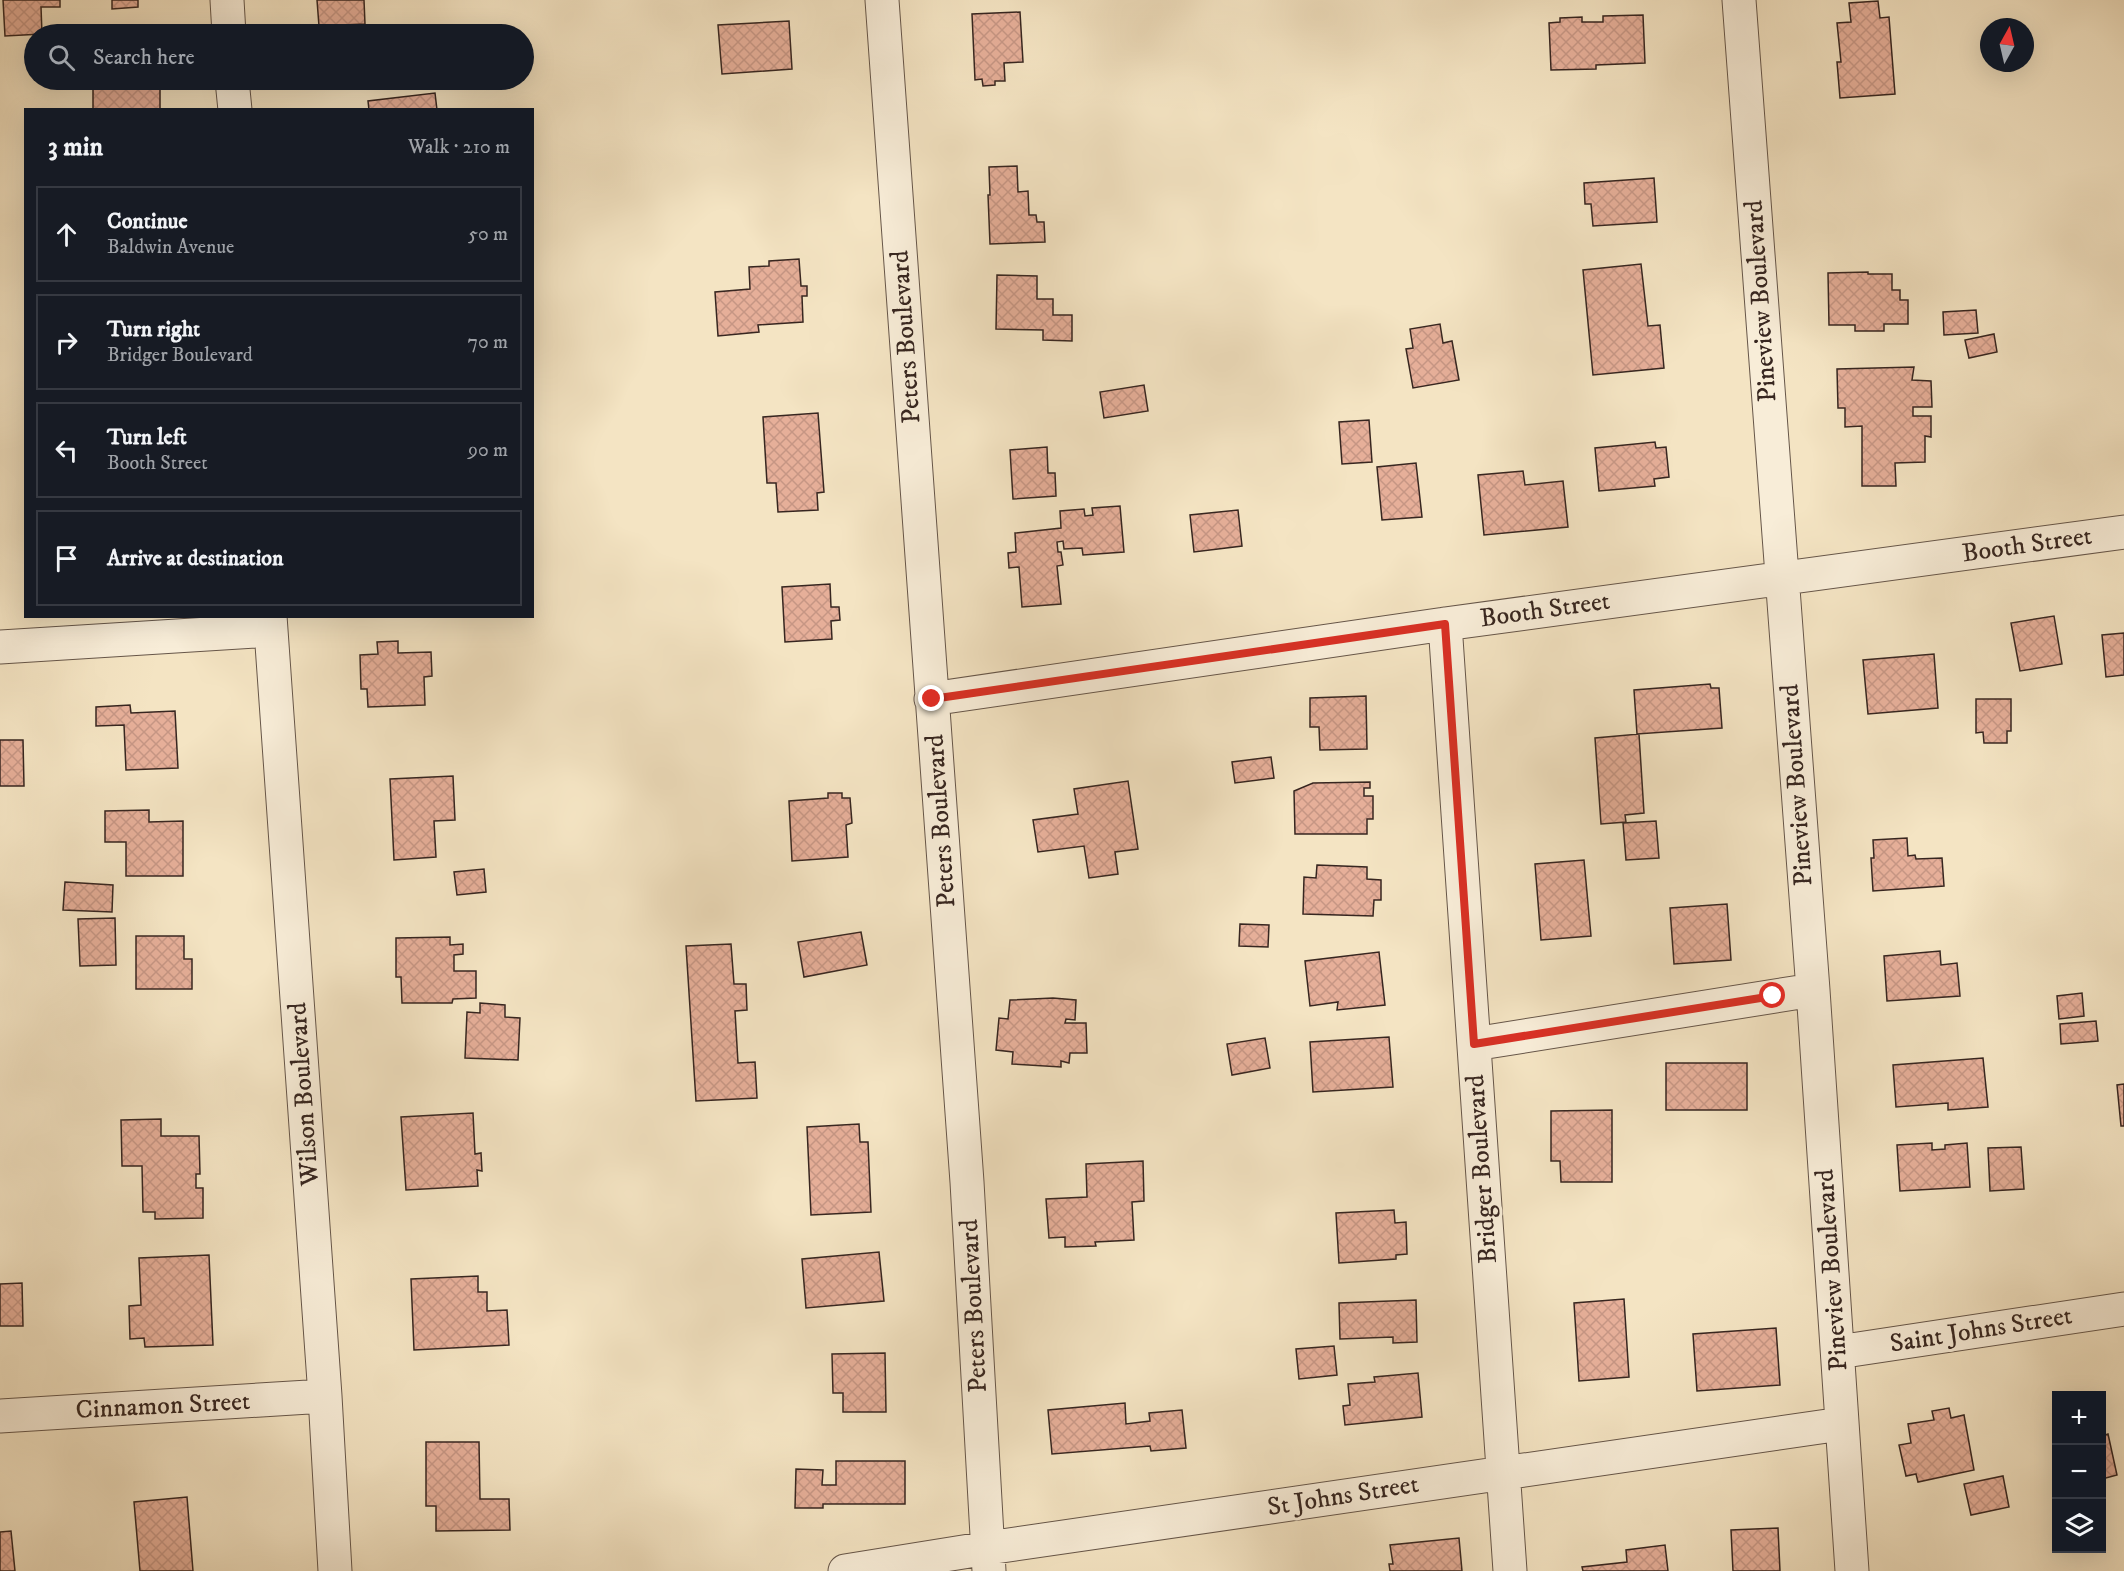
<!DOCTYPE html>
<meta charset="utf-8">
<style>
:root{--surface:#171b24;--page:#20242c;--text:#f1f3f6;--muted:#9ea1a6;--line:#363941}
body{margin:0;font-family:"IM FELL DW Pica",serif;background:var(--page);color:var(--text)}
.controls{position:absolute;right:18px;bottom:18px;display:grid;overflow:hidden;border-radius:0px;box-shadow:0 6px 24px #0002}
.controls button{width:54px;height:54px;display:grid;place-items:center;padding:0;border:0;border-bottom:2px solid var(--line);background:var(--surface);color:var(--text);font:30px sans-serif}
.compass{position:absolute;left:1980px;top:18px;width:54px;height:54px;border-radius:50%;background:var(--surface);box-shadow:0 6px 24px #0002;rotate:8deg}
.stop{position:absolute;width:18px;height:18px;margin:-14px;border:4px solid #d93025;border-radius:50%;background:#fff}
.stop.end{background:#d93025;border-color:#fff;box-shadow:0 2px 6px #0008}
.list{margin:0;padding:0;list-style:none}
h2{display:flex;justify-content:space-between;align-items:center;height:78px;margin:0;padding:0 24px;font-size:26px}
h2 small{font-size:20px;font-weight:400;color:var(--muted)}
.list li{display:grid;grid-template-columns:39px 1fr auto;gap:18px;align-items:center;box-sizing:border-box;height:96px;margin:0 12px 12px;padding:0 12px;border:2px solid var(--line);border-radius:0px}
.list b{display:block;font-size:22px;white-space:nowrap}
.list p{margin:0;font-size:20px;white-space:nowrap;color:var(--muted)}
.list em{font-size:20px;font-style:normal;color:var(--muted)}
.icon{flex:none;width:33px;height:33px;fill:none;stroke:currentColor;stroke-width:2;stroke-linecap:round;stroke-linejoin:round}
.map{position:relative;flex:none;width:2124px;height:1571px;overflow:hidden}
.search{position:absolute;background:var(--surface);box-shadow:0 6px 24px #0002;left:24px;top:24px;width:510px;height:66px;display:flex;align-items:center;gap:15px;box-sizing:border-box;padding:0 21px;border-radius:33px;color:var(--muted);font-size:22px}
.panel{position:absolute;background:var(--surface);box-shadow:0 6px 24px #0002;left:24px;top:108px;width:510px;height:510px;border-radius:0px}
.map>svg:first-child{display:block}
.building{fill:url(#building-cross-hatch);stroke:#372620;stroke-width:1.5}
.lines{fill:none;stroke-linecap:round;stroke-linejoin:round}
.minor-casing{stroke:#665649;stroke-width:35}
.minor{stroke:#f8edd8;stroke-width:33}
.route{stroke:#d93025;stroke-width:8}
.labels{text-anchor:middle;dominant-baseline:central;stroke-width:6;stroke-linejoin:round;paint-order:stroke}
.street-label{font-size:26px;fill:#372620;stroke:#f8edd8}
</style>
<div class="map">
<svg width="2124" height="1571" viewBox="0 0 2124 1571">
<defs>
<pattern id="building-cross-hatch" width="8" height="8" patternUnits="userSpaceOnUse" patternTransform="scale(1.5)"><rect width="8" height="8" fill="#e6af99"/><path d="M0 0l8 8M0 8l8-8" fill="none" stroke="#c69684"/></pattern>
</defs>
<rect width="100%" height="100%" fill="#f4e4c3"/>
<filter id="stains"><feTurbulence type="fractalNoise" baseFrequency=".00333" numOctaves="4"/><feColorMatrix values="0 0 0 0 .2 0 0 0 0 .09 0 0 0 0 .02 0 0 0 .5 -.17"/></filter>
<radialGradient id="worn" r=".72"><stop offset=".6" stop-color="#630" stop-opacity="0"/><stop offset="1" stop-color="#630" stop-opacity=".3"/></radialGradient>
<path class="building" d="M3 0H60V7H41L42 34 5 36Z
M112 0H138V7L112 9Z
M317 0H364L365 24 319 26Z
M1878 1 1880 18 1889 17 1895 94 1840 98 1837 62H1841L1837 23 1851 22 1849 3Z
M1020 12 1023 62 1004 63 1005 81H995V85L983 86 982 79 975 80 972 14Z
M1643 15 1645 63 1596 65V69L1551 70 1549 23 1560 22V18L1582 17V22H1603V16Z
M789 21 792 69 722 74 718 25Z
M160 85V110H93V87Z
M435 93 437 110H369L368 101Z
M1017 166 1018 192 1028 191 1029 215H1036L1037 222H1044L1045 242 990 244 988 195H990L989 167Z
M1654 178 1657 222 1593 226 1591 204H1585L1584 183Z
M799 259 801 286H807V296H802L803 322 758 325 759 332 718 336 715 292 750 289 749 267 769 266V261Z
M1641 264 1648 326 1660 325 1664 368 1593 375 1583 270Z
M1868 272V274H1892V290H1900V300H1908V324H1884V331H1855V325H1829L1828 273Z
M997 275 1037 276V299H1053V315H1072V341L1043 340V330L996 329Z
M1976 310 1978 333 1944 335 1943 312Z
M1440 324 1443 343 1452 341 1459 380 1413 388 1406 349 1413 348 1410 329Z
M1994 334 1997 352 1969 358 1965 340Z
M1914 367 1912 380 1931 381 1932 407H1913V416H1931V437L1925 436V462L1895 463 1896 486H1862V426L1845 427V408H1838L1837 369Z
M1144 385 1148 411 1104 418 1100 392Z
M818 413 824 492 817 493 818 510 778 512 776 483H767L763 417Z
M1369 420 1372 462 1342 464 1339 422Z
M1655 442 1656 448 1666 447 1669 477 1654 479 1655 486 1599 491 1595 448Z
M1047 447 1048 473H1055L1056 496 1013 499 1010 450Z
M1416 463 1422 517 1382 520 1377 467Z
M1523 471 1525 485 1563 481 1568 527 1484 535 1478 475Z
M1120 506 1124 552 1083 555 1082 548 1064 549 1063 541 1057 542 1058 552H1061L1063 565 1057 566 1061 604 1022 607 1019 567 1009 568 1008 553 1016 552 1015 533 1061 528 1060 511 1084 509 1085 516 1093 515 1092 508Z
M1238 510 1242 546 1194 552 1190 515Z
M830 584 831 607H839L840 620 831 621 832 639 785 642 782 587Z
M2054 616 2062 664 2020 671 2011 623Z
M2124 633V675L2106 677 2102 635Z
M398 641V653L431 652 432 676 424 677 425 705 368 707 367 689H361L360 655 378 654 377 642Z
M1934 654 1938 708 1868 714 1863 660Z
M1710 684 1711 688H1719L1722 728 1637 734 1634 690Z
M1366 696 1367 749 1320 750 1319 727H1310V698Z
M1976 699H2011V731H2007V743H1984L1983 732 1976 733Z
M130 705 131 713 175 711 178 768 126 770 124 725 96 726V707Z
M1639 734 1644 813 1625 815 1626 822 1601 824 1595 738Z
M0 740H23L24 786H0Z
M1271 757 1274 778 1235 783 1232 762Z
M453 776 455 820 434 821 436 857 394 860 390 779Z
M1128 781 1138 849 1115 852 1118 874 1089 878 1084 846 1038 852 1033 820 1078 814 1074 789Z
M1370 782V788H1364V796H1373V819H1367V834H1295L1294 791 1313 783Z
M828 793H842V798H850L852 823 846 825 848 857 792 861 789 801 828 798Z
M149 810V822L183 821V876H126V842H105V811Z
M1656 821 1659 858 1626 860 1623 823Z
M1907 838 1908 856 1915 855 1916 859 1942 858 1944 886 1873 891 1871 858H1874L1873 840Z
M1584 860 1591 936 1541 940 1535 864Z
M1317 865 1367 867V879L1381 880V900H1374L1373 916 1303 914 1304 877 1316 878Z
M484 869 486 892 457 895 454 872Z
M65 882 113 885 112 912 63 910Z
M1727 904 1731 960 1674 964 1670 908Z
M115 918 116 965 80 966 78 919Z
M1240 924 1269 925 1268 947 1239 946Z
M861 932 867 965 804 977 798 942Z
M136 936H184V959H192V989H136Z
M450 937V945L463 944V954L454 955V971H476V998L453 999 452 1003H402L401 977H396V938Z
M731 944 734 984H746L747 1010 735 1011 738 1063 755 1062 757 1098 696 1101 686 946Z
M1940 951 1941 965 1957 963 1960 996 1887 1001 1884 956Z
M1379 952 1385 1005 1337 1010 1338 1002 1310 1006 1305 961Z
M2082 993 2084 1016 2059 1019 2057 996Z
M1053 998 1076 1000 1075 1020 1066 1019 1065 1023H1086L1087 1053H1070L1069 1063 1061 1061V1067L1012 1064 1013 1052 996 1050 999 1018 1008 1019 1010 1000Z
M480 1003 505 1005V1017L520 1018 518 1060 465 1058 467 1012 480 1013Z
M2096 1021 2098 1041 2061 1044 2060 1024Z
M1389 1037 1393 1087 1313 1092 1310 1042Z
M1265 1038 1270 1068 1232 1075 1227 1044Z
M1983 1058 1988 1107 1948 1110V1103L1896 1107 1893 1065Z
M1666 1063H1747V1110H1666Z
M2124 1084V1126H2121L2117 1085Z
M1612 1110V1182H1561L1560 1161H1551V1111Z
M473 1113 475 1154 481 1153 482 1171 477 1170 478 1186 406 1190 401 1117Z
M161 1119V1136H199L200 1174H196V1188H203V1218L155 1219V1212H143L142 1166H122L121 1120Z
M859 1124 860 1142H868L871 1212 811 1215 807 1127Z
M1932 1143V1150L1945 1149V1145L1967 1143 1970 1187 1900 1191 1897 1145Z
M2021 1147 2024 1189 1990 1191 1988 1148Z
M1143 1161 1144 1201 1132 1202 1134 1240 1095 1242 1096 1246 1065 1247V1237L1049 1238 1046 1199 1087 1197 1086 1164Z
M1394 1210 1395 1223 1406 1222 1407 1254 1396 1255V1259L1339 1263 1336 1213Z
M879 1252 884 1301 806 1308 802 1259Z
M209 1255 213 1345 145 1347 144 1338 130 1339 129 1306 141 1305 139 1258Z
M478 1276V1292H487V1311L507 1310 509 1345 414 1350 411 1279Z
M22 1283 23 1326H0V1284Z
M1624 1299 1629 1377 1579 1381 1574 1303Z
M1416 1300 1417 1342 1393 1343V1337L1340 1339 1339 1303Z
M1776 1328 1780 1385 1697 1391 1693 1334Z
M1334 1346 1337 1375 1299 1379 1296 1349Z
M885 1353 886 1412H843V1393H833L832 1354Z
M1418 1373 1422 1417 1345 1425 1343 1406 1350 1405 1348 1384 1375 1382 1374 1377Z
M1125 1403 1126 1424 1150 1421 1149 1413 1182 1410 1186 1448 1151 1451 1150 1446 1052 1454 1048 1410Z
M1949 1408 1951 1418 1964 1415 1974 1470 1918 1482 1916 1474 1906 1476 1899 1445 1911 1443 1908 1424 1934 1420 1932 1411Z
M2108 1434 2117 1475 2102 1479V1436Z
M426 1442H479L480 1499H509L510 1530 436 1531V1506H426Z
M836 1461H905V1504H823V1508H795L796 1469 823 1470 822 1485H836Z
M2003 1476 2009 1507 1971 1515 1964 1484Z
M187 1497 193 1571H140L134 1502Z
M1778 1528 1780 1571H1733L1731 1530Z
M11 1531 15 1571H0V1532Z
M1459 1538 1462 1571H1390L1389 1564H1393L1390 1545Z
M1665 1545 1668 1571H1583L1582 1567 1627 1562 1626 1550Z"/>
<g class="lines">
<defs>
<path id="minor" d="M227 0 229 34
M882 0 967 1182 989 1571
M1739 0 1813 990 1852 1571
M232 80 235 110
M270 616 325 1396 335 1571
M1445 624 1510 1571
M0 647 271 630
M931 699 1445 624 2124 532
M1474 1044 1813 990
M1838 1352 2124 1309
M0 1416 325 1396
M845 1571 988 1548 1841 1424"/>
</defs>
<use href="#minor" class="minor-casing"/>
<use href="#minor" class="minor"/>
</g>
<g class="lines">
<path class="route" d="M932 699 1445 624 1474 1044 1773 996"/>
</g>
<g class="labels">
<g class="street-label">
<text transform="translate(1761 301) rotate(-94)">Pineview Boulevard</text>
<text transform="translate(906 337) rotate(-94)">Peters Boulevard</text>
<text transform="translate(2027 545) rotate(-8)">Booth Street</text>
<text transform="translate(1545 610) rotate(-8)">Booth Street</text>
<text transform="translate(1797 785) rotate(-94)">Pineview Boulevard</text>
<text transform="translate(941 821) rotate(-94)">Peters Boulevard</text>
<text transform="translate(304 1094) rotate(-94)">Wilson Boulevard</text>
<text transform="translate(1482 1169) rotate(-94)">Bridger Boulevard</text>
<text transform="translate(1832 1270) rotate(-94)">Pineview Boulevard</text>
<text transform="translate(974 1306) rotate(-93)">Peters Boulevard</text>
<text transform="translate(1981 1330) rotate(-9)">Saint Johns Street</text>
<text transform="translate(163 1406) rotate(-3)">Cinnamon Street</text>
<text transform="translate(1343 1496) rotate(-9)">St Johns Street</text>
</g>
</g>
<rect width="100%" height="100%" filter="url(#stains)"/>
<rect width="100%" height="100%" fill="url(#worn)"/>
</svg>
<div class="controls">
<button>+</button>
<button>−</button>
<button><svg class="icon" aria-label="layers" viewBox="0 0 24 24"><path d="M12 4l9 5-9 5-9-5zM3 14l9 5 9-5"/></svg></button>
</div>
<svg class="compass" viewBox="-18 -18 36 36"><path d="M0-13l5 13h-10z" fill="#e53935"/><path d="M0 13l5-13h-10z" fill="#9ea1a6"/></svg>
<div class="stop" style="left:1773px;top:996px"></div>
<div class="stop end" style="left:932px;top:699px"></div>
<div class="search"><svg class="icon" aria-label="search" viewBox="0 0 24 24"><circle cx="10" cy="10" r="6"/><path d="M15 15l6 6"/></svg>Search here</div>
<section class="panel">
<h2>3 min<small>Walk · 210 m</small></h2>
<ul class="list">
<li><svg class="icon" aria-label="ahead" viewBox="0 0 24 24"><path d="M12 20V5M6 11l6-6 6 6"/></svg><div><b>Continue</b><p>Baldwin Avenue</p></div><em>50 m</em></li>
<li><svg class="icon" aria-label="right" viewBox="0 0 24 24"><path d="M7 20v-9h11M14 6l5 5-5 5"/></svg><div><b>Turn right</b><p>Bridger Boulevard</p></div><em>70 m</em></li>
<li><svg class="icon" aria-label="left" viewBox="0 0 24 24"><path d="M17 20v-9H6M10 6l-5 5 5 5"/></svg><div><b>Turn left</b><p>Booth Street</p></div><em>90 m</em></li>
<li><svg class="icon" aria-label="arrive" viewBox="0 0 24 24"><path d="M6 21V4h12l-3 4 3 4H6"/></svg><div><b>Arrive at destination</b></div></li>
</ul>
</section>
</div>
